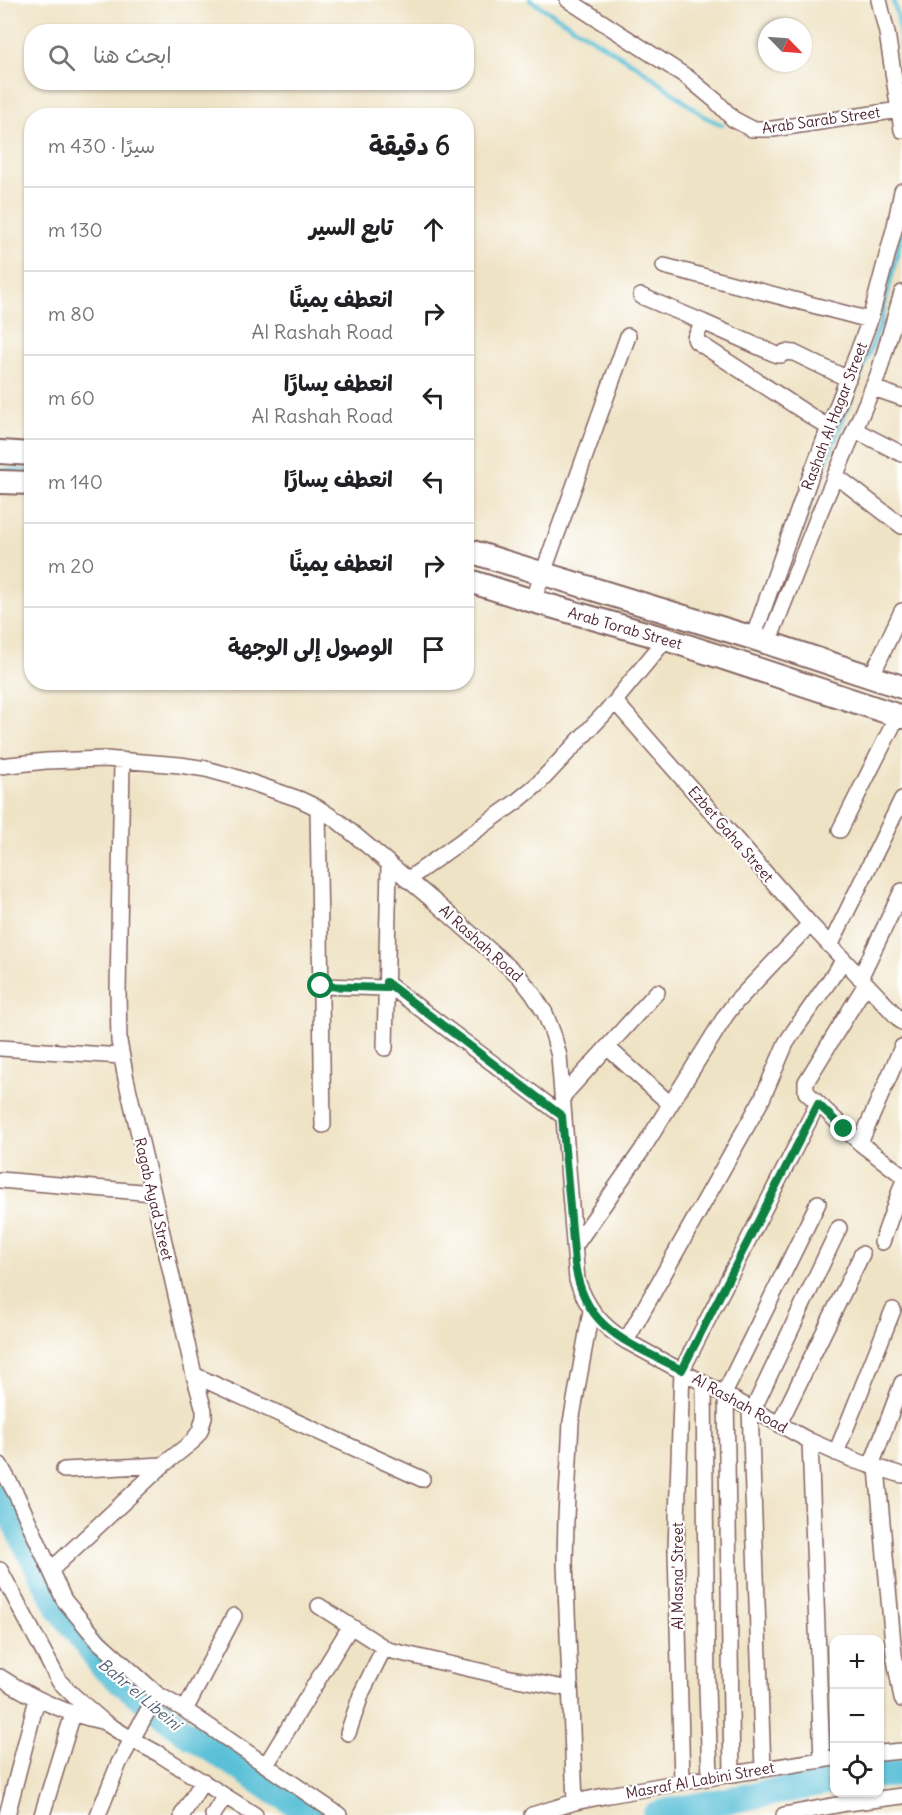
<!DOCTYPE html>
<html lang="ar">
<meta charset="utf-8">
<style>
:root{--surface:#fff;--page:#f6f6f6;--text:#202124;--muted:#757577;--line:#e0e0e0}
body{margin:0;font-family:Delius,"Playpen Sans Arabic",sans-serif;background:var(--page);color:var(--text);direction:rtl}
.controls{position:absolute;right:18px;bottom:18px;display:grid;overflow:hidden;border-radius:12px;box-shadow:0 2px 4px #0004}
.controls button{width:54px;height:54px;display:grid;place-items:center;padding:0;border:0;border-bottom:2px solid var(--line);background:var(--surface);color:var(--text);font:30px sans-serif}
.compass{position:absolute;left:758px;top:18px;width:54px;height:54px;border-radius:50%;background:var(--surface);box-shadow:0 2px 4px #0004;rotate:115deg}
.stop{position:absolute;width:18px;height:18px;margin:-14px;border:4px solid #0b8043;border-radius:50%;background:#fff}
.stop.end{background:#0b8043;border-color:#fff;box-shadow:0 2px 6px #0008}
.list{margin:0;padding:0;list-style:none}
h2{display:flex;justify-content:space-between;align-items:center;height:78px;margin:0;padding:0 24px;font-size:26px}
h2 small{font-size:20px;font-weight:400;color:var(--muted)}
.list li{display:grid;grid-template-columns:39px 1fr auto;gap:18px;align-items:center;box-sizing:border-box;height:84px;padding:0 24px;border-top:2px solid var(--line)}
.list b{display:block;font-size:22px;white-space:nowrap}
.list p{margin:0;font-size:20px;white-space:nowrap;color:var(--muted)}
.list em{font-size:20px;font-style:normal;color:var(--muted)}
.icon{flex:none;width:33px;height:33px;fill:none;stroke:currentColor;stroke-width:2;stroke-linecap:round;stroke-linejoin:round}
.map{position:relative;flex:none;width:902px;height:1815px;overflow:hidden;direction:ltr}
.search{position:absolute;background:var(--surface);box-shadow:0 2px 4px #0004;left:24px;top:24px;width:450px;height:66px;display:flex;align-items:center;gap:15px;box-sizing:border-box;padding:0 21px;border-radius:24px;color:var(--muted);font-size:22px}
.panel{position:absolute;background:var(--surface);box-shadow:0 2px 4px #0004;left:24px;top:108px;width:450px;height:582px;border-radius:24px;direction:rtl}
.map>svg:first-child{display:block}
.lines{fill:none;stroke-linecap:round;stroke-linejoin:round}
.stream{stroke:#5ac0d7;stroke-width:4.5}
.river{stroke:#5ac0d7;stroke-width:27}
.street-casing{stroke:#846461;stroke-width:18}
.secondary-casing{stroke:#846461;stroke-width:26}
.street{stroke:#fff;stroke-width:15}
.secondary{stroke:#fff;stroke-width:22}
.route{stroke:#0b8043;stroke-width:8}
.labels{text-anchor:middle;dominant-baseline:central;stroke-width:4.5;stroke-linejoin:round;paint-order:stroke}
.street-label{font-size:15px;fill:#4a1f2b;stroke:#fff}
.water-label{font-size:16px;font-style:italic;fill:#505f70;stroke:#fff}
</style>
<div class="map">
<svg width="902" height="1815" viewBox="0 0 902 1815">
<rect width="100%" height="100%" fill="#fff"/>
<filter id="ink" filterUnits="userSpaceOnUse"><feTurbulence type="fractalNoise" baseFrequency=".0167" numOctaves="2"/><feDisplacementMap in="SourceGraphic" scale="12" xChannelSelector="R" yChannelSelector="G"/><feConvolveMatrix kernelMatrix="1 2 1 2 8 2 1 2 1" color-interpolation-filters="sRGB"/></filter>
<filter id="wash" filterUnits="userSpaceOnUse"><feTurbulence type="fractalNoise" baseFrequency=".008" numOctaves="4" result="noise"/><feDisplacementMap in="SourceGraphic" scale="24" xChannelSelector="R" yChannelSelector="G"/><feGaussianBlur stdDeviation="1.35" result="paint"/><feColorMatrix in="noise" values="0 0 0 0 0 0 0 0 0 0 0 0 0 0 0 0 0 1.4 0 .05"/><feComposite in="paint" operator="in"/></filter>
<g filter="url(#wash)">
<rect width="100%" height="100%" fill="#efe3c5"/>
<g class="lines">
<path class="stream" d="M530 0 640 68 705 117 722 125
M893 0 898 17 902 52
M0 470H32
M777 592 812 497 880 325 902 232"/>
<path class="river" d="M0 1494 59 1607 104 1668 184 1731 269 1787 314 1815
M880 1775 902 1773
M656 1815 670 1811 834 1781"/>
</g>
</g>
<g filter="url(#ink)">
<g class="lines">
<defs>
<path id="street" d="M568 0 687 77 716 101 733 119 752 129H773L899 110
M879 0 887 33 902 130
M664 266 870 320
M641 296 703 322 695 338 696 341 829 428
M703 322 777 355H781L785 352 794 353 848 379
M873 388 902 398
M855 430 902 454
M835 475 902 526
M533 601 628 336
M753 638 811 475 870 320 895 226 902 191
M666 639 619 696 617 700 618 705 810 924 902 1022
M768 643 817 519 878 375 902 293
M871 677 902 611
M0 766 46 761 105 759 180 765 206 769 235 777 299 799 318 808 338 821 435 902 519 976 533 994 545 1013 553 1034 559 1056 577 1280C587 1308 601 1326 626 1341L810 1441 856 1461 902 1475
M318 808 323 1125
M840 830 898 715
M407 880 516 802 538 784 617 700
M830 946 902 799
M860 978 902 891
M386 983 563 1116
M866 984 806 1082V1092L860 1143 902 1175
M321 986 386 988
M607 1047 670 1104
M0 1048 121 1056
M385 1048 389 865
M562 1097 657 992
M860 1143 902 1047
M0 1180 153 1193
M882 1242 902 1185
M574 1247 642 1150 726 1015 735 1003 810 924
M626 1341 762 1099 786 1043 796 1028 844 960
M194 1375 422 1479
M704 1384 707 1687 710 1778
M724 1394 818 1203
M726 1395 732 1775
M750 1408 763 1769
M753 1410 839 1228
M779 1424 862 1254
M810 1441 822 1760
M836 1453 893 1310
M0 1465 17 1496 64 1600 99 1642 157 1694 185 1710 339 1815
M871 1466 902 1383
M877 1468 894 1654 902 1699
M64 1470 163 1465
M0 1570 59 1681 75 1697 104 1722 133 1740 159 1754 255 1815
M51 1570 163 1465 192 1442 200 1431 204 1417V1410L194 1375 153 1193 126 1079 119 1041 118 992 122 760
M319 1606 388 1650 506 1677 570 1689
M0 1677C32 1698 64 1713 101 1721
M185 1710 234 1616
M348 1733 362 1692 384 1648
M880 1753 902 1751
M266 1765 350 1627
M682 1782 676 1550 682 1370 818 1103
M575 1802 565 1563 566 1517 571 1422 591 1311
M7 1815 37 1699
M42 1815 73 1714
M98 1815 119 1763 157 1694
M182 1815 203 1781
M213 1815 225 1796
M532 1815 575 1802 609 1795 682 1782 834 1758
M784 1815 847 1803 902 1796"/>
<path id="secondary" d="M0 452 32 454
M0 482 32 483
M466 550 753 638 902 687
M466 580 533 601 666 639 902 717"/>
</defs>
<use href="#street" class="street-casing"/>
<use href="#secondary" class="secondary-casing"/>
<use href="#street" class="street"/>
<use href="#secondary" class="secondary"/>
</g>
</g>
<g class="lines" filter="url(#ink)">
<path class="route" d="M321 986 386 988V982L562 1116 575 1264C584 1330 629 1343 682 1370L818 1104 844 1129"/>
</g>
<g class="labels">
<g class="street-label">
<text transform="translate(821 120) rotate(-8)">Arab Sarab Street</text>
<text transform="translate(834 416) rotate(-69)">Rashah Al Hagar Street</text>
<text transform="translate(625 628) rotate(16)">Arab Torab Street</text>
<text transform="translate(731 834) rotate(49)">Ezbet Gaha Street</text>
<text transform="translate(481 943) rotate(42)">Al Rashah Road</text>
<text transform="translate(154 1199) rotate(77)">Ragab Ayad Street</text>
<text transform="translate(740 1403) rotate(29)">Al Rashah Road</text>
<text transform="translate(677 1576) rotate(-90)">Al Masna' Street</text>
<text transform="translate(700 1780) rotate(-10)">Masraf Al Labini Street</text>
</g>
<g class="water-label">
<text transform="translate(140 1694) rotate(40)">Bahr el Libeini</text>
</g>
</g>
</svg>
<div class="controls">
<button>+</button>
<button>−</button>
<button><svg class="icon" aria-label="locate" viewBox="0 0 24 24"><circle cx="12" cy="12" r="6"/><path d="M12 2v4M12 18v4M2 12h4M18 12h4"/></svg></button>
</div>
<svg class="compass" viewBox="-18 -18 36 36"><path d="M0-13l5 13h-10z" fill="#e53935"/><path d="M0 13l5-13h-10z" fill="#757577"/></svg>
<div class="stop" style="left:321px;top:986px"></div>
<div class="stop end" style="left:844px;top:1129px"></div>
<div class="search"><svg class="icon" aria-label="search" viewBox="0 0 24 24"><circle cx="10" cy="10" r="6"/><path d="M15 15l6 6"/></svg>ابحث هنا</div>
<section class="panel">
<h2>6 دقيقة<small>سيرًا · 430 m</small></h2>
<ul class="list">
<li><svg class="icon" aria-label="ahead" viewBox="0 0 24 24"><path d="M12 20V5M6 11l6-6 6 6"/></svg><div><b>تابع السير</b></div><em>130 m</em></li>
<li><svg class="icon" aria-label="right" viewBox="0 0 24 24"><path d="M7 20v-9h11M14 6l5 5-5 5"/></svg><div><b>انعطف يمينًا</b><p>Al Rashah Road</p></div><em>80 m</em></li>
<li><svg class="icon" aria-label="left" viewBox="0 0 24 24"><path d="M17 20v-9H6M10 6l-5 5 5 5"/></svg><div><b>انعطف يسارًا</b><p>Al Rashah Road</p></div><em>60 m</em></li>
<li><svg class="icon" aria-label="left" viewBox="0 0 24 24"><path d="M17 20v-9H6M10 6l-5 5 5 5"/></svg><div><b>انعطف يسارًا</b></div><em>140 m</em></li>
<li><svg class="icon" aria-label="right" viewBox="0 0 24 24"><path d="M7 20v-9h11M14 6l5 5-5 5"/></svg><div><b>انعطف يمينًا</b></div><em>20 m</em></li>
<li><svg class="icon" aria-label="arrive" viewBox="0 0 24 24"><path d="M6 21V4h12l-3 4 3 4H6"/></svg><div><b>الوصول إلى الوجهة</b></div></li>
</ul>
</section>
</div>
